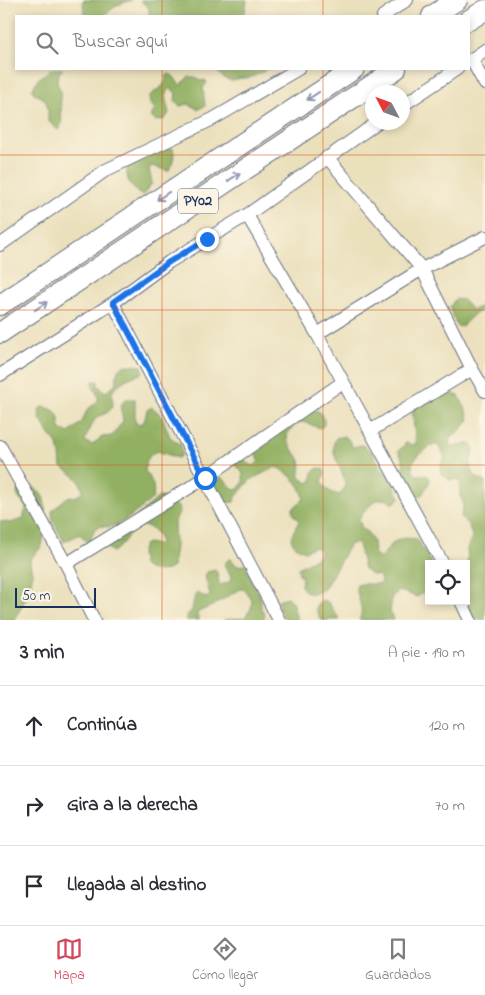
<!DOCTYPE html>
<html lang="es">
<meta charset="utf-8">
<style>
:root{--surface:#fff;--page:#f2f2f3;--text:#2b2b33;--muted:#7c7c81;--line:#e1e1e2;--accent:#d1495b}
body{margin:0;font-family:"Indie Flower",sans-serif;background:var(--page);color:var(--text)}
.controls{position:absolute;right:15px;bottom:15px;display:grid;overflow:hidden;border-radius:0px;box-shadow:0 2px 8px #0003}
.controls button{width:45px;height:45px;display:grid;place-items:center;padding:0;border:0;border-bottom:1px solid var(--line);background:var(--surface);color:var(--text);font:25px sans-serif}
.compass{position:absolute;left:365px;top:85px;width:45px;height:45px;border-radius:50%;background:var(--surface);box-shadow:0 2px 8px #0003;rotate:311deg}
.scale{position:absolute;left:15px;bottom:12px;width:81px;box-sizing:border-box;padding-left:5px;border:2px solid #1b2f5e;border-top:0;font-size:14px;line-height:18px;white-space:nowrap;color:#1b2f5e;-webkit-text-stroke:4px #fcf5e5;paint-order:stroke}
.stop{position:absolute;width:15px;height:15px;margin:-11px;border:4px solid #1a73e8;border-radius:50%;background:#fff}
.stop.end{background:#1a73e8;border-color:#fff;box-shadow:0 1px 5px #0008}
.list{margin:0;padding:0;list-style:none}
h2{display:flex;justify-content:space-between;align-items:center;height:65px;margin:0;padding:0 20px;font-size:21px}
h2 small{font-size:16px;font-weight:400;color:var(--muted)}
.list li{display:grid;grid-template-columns:32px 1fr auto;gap:15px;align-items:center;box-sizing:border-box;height:80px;padding:0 20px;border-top:1px solid var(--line)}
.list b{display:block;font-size:19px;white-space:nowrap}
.list em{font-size:16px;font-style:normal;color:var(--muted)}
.icon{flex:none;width:28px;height:28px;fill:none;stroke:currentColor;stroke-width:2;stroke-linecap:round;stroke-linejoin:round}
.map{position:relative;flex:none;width:485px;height:620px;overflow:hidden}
.search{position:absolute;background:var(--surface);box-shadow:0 2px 8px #0003;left:15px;right:15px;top:15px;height:55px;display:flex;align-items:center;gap:12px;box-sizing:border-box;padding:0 18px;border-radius:0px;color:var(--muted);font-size:19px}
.sheet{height:305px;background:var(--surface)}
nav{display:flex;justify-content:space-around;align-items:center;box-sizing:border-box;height:70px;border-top:1px solid var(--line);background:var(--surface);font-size:14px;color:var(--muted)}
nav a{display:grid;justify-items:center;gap:2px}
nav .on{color:var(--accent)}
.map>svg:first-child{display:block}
.forest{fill:#92b062;stroke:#567060}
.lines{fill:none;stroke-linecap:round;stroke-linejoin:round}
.minor-casing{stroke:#646d7f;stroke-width:14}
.trunk-casing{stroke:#646d7f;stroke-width:22}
.minor{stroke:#fff;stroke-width:12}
.trunk{stroke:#fff;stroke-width:20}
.oneway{stroke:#8d97ae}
.route{stroke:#1a73e8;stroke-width:6}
.grid{fill:none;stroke:#d45514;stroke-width:1;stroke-opacity:0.55}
.labels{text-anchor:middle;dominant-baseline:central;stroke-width:5;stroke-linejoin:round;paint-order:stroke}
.shield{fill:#fcf5e5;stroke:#5e6a86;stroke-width:1}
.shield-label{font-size:15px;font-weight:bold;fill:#1b2f5e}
</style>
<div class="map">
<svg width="485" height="620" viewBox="0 0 485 620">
<rect width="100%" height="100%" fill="#fcf5e5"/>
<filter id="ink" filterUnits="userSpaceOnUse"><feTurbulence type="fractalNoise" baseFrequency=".02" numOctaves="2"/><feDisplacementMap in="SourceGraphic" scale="10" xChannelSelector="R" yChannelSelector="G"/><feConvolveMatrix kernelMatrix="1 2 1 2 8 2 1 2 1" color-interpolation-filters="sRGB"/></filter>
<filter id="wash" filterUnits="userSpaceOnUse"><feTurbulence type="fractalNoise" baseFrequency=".0096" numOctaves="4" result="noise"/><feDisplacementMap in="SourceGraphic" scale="20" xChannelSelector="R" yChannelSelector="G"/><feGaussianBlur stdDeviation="1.12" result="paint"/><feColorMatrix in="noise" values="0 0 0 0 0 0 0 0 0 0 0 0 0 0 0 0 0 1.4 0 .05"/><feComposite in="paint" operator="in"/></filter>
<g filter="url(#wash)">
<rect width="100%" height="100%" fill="#ebe0bc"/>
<path class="forest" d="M83 0H132C114 5 117 6 103 16H84Z
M140 0H247L244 16H149V8Z
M52 69H63C55 76 56 83 61 91 59 104 64 116 60 129L58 130 48 121V109L45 99 35 94 32 90 38 79Z
M217 69H264L265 71 249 78H240L232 81C226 79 218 76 217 69Z
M170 74 174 77 179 84 181 85 188 77H195L201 81 205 80 207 82 203 88 205 106 198 109 188 104 180 106 175 100 176 93 170 88C163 96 167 104 169 113L165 119 156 121 151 117 155 109 150 104 149 97C155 89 166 89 166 76Z
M169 147 173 149C175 156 173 165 168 171L152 166 149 169 152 183 143 195 139 194C128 184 124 176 129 162Z
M455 299 463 300 472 310 485 305V311C473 310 469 322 460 327L456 325 450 307Z
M126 365 142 366 143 370 141 374C132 376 113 384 112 395 112 400 115 406 110 410 107 414 100 415 95 418 93 425 85 436 85 441L92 445 102 437 112 436 123 421C122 411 117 408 126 399H135V422L138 424 143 423 145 419 147 410 152 407 162 416 170 437 181 445 182 455 178 458 157 451C148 455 146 461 145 471 152 480 155 486 153 498 142 507 116 532 103 526L95 528 90 541H86L80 534 64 542 53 521 52 511 66 498 70 496 75 497 83 492C82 479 70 473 61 466 60 461 61 455 59 450 55 436 35 422 40 408L44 407C59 410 59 416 60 429L69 433 82 422 87 410 98 401V396L92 385 93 381H98V386L105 392C118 386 116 380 118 369Z
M451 393 459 396 467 412 469 421 450 440 449 445 455 447 467 443 472 445 474 450C468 466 468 474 485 482V620L474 618 466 601V567L468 558 467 549 472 536 469 526 461 517 463 507V501C456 494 463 487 459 479L450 480 441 474V465L445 457 438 445C429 445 417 455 412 463L413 472 417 475H426L429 477 430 481 422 495 417 498H413C410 493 404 484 403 479 403 468 406 461 398 451L407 442 411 445 416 444 412 410 442 394Z
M308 410 319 411 324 420V425L321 428C301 423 301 415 287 435 288 450 296 450 300 461 302 467 299 472 300 478L308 483 312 481 313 472 318 468 323 469 325 473 322 482C326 490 331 493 339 495 358 481 324 456 336 438L344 436 347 438 353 447 362 445 373 453 381 468 388 475 400 498 393 504 386 499 376 500 363 512 359 520 362 528 369 534 373 542 374 552 379 559C395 543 391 536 417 539L432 564H429V582L425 592 417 597 400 591 392 596 390 613 394 620H359C365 611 358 598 356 588L357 585C365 582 373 586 381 583L380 576 371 574 364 569 358 543 350 544 324 589 316 593H307L301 586 302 577 299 575 298 568 319 556 320 551 318 548 313 547 305 551C284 542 292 536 299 521L293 513V508L301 502 304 498C300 482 290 474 276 467L250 480 236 497 234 502 225 503 218 497 214 484 219 477C227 479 229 488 237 490L243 483C244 474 242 470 235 465L229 466 224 457C238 442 242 463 254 466L259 461 257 455 248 447Z
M28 484C34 488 40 491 43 497 47 504 45 537 42 545 40 550 33 555 30 560 30 564 31 568 32 572 33 589 22 606 14 620H0V521L10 523 23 519 26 508C22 500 15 498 18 489Z
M159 497C166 497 178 504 180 511L174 523 175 545 173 567C166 573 147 572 142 564L141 553 144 545 148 543 157 545 160 542C159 536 157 532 152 529 134 516 126 545 113 552L106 547 110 540Z
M230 558 237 566 245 565 255 588 258 591 261 600V608L265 616 262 620H224L244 618 251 609 252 600 244 589H240L214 605 198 612 197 614 199 620H186L187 615 192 610 195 595 197 593 207 598 210 595 205 576 207 572 215 570 217 572 219 583 221 585 229 582 232 578 225 567V563Z
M287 597 293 604 297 620H286L279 609 278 600Z
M323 600 328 602 340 620H321L316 610 317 604Z"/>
</g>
<g filter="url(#ink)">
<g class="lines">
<defs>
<path id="minor" d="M383 16 407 0
M471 59 485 84
M469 61 485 50
M402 106 457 69
M327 157 422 269 472 369 485 391
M247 215 317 334 443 564
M0 245 106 170 213 119 298 69
M113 303 279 620
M317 334 422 269 485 237
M0 375 113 303 169 262 247 215 378 122
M370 431 472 369
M0 446 66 564 94 620
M66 564 205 478 343 382
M461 601 470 620"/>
<path id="trunk" d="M432 16 457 0
M469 20 485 10
M0 305 354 69
M0 333 396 69"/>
</defs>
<use href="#minor" class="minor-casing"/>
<use href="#trunk" class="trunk-casing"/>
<use href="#minor" class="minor"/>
<use href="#trunk" class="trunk"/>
</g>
<defs><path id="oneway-shaft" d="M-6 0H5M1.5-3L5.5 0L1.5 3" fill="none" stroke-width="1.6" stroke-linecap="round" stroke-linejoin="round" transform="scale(1.25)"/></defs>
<g class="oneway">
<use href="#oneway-shaft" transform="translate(313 96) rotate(146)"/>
<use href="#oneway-shaft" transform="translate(234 177) rotate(-34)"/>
<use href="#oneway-shaft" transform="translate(163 196) rotate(146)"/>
<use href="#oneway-shaft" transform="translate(41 306) rotate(-34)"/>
</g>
</g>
<g class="lines" filter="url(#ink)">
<path class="route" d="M205 478 113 302 169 262 207 239"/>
</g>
<path class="grid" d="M162 0V16M323 0V16M162 69V620M323 69V620M0 155H485M0 310H485M0 465H485"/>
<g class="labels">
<rect class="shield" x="178" y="188.5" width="40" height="25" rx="4"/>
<g class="shield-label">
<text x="198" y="201">PY02</text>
</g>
</g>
</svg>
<div class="controls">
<button><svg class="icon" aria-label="locate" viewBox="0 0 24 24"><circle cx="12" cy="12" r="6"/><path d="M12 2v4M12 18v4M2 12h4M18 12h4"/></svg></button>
</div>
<svg class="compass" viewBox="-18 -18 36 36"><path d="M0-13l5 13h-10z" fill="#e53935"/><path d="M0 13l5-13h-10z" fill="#7c7c81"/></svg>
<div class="scale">50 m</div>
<div class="stop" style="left:205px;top:478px"></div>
<div class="stop end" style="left:207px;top:239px"></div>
<div class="search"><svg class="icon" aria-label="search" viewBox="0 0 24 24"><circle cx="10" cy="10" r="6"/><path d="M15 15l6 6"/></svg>Buscar aquí</div>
</div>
<section class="sheet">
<h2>3 min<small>A pie · 190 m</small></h2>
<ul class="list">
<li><svg class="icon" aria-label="ahead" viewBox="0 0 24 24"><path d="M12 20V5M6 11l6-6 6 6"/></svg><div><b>Continúa</b></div><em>120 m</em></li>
<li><svg class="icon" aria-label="right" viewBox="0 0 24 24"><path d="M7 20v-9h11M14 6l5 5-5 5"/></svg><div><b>Gira a la derecha</b></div><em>70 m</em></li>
<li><svg class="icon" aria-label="arrive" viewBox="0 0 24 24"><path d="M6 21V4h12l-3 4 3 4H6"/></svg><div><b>Llegada al destino</b></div></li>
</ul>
</section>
<nav>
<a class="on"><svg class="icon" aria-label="map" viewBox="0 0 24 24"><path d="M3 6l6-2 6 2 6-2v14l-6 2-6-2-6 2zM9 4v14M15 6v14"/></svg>Mapa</a>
<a><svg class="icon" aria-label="directions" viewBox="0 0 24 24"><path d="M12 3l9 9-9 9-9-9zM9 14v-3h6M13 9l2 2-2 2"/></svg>Cómo llegar</a>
<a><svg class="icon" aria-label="saved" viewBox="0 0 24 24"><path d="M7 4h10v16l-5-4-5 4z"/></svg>Guardados</a>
</nav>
